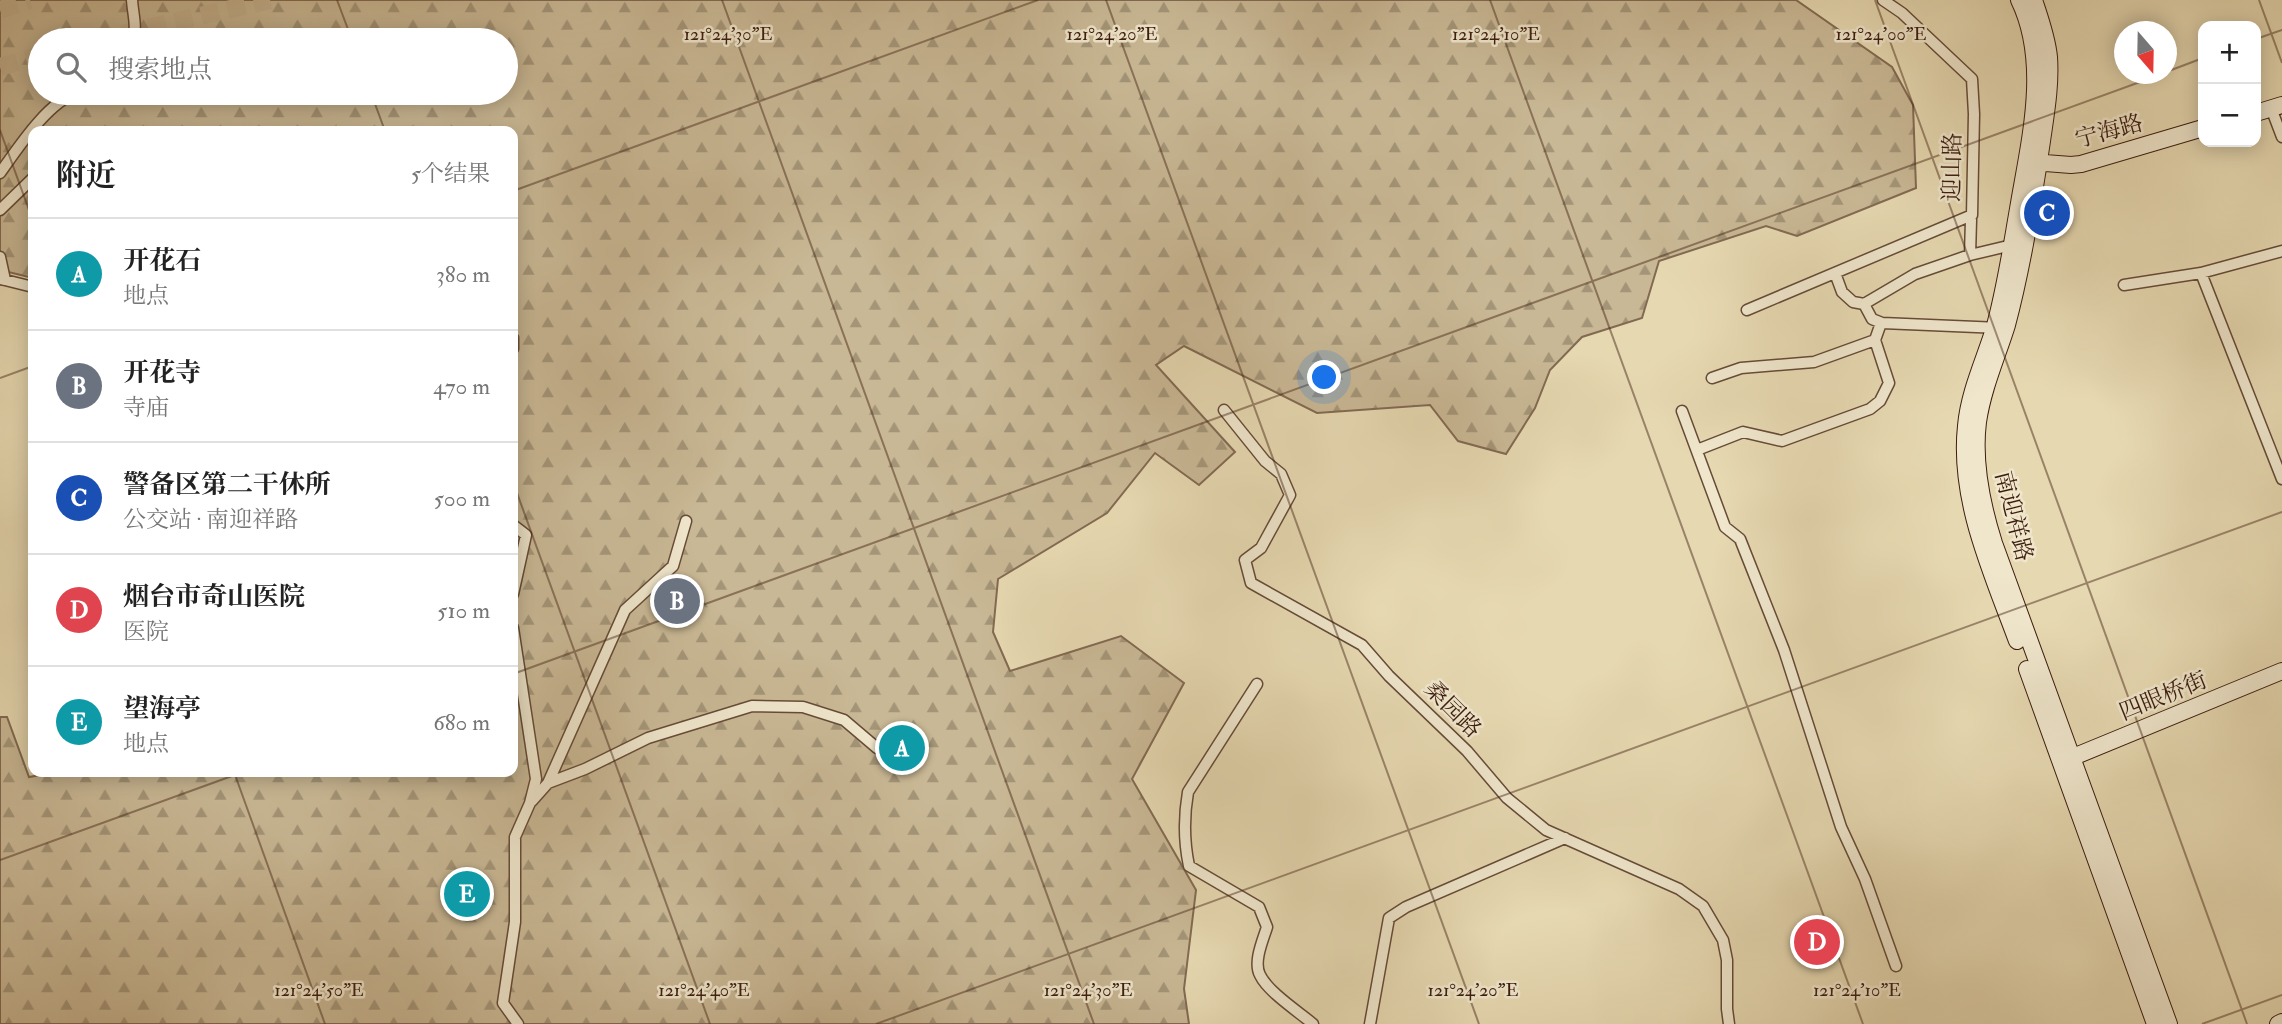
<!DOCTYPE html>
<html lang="zh">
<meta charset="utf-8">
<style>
:root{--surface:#fff;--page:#f2f2f2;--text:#222;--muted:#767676;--line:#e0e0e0;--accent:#8f2418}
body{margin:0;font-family:"IM FELL Double Pica","Noto Serif SC",serif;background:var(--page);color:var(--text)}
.controls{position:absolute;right:21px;top:21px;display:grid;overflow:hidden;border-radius:14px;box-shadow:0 4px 18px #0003}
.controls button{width:63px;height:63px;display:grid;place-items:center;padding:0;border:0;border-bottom:2px solid var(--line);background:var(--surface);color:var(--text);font:35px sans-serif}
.compass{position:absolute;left:2114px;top:21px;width:63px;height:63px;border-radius:50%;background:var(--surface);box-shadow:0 4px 18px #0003;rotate:160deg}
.you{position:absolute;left:1325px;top:378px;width:24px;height:24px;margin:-18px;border:5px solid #fff;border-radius:50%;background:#1a73e8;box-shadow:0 0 0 10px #1a73e833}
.badge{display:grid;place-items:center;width:46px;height:46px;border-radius:50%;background:var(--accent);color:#fff;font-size:23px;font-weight:700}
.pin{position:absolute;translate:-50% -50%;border:4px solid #fff;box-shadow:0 2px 7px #0006}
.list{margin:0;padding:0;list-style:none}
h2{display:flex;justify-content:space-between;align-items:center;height:91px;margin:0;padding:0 28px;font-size:30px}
h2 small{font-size:23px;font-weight:400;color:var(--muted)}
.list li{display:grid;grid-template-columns:46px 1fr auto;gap:21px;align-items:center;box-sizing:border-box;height:112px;padding:0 28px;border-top:2px solid var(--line)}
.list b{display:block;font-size:26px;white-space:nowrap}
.list p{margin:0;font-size:23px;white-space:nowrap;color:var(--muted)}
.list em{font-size:23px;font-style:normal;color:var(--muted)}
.icon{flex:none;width:38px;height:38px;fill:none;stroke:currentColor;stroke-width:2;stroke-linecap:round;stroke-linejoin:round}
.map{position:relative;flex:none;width:2282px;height:1024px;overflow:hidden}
.search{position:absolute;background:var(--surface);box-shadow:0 4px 18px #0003;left:28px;top:28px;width:490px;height:77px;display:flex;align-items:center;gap:18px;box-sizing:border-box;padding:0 24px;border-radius:38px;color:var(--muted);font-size:26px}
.panel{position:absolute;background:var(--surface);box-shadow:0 4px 18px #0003;left:28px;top:126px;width:490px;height:651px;border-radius:14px}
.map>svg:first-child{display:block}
.forest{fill:url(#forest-firs);stroke:#826a52;stroke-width:2;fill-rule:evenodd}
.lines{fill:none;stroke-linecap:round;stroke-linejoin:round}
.primary-tunnel{stroke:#c4b290;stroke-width:18;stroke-dasharray:18 9;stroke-linecap:butt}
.street-casing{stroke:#664b37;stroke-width:13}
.secondary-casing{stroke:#3c1c0e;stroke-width:18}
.street{stroke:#efe6cc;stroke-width:10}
.secondary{stroke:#efe6cc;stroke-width:16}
.ticks{fill:none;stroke:#3c1c0e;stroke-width:2;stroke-opacity:0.45}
.labels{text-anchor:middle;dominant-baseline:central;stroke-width:5;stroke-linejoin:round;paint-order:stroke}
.street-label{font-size:23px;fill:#3c1c0e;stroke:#efe6cc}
.ticks-label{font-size:18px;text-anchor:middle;fill:#3c1c0e;stroke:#efe6cc;stroke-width:5;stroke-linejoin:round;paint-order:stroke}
</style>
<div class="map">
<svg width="2282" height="1024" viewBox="0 0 2282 1024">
<defs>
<pattern id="forest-firs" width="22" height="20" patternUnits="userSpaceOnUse" patternTransform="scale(1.75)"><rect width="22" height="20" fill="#c9b895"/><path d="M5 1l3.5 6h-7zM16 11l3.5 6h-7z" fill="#a49578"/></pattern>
</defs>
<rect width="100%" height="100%" fill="#e6d8b1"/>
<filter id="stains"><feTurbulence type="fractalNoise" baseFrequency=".00286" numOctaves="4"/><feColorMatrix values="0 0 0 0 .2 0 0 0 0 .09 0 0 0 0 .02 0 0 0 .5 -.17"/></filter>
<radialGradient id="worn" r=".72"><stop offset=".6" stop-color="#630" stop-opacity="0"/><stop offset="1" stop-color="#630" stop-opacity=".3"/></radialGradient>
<path class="forest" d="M0 0H1796L1892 67 1913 105 1916 188 1797 236 1766 226 1659 261 1642 318 1582 337 1550 370 1535 408 1506 454 1458 441 1430 405 1317 413 1184 346 1156 365 1235 452 1199 485 1155 453 1107 513 998 579 993 632 1010 671 1121 636 1184 683 1132 779 1196 890 1184 989 1189 1024H0V717H7L29 777 57 772H513V131H33V278L0 270ZM40 40H506V93H40Z"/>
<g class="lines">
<path class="primary-tunnel" d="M0 10 30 0
M96 40 270 0
M0 67 40 55"/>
<defs>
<path id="street" d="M132 0C133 15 137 25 133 40
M2271 108 2282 137
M0 173C18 148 47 103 76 93
M0 210 33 178
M1970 255 2012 245
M0 257 5 280 0 279
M1835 273 1842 292 1853 302 1864 304 1915 274 1970 255 1971 220
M2201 273 2282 479
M5 280 33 287
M2124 285 2201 273 2282 251
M1864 304 1872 319 1882 323 2000 328
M1747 310 1972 215 1974 114 1972 79 1902 13 1883 0
M513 338V349
M1712 378 1741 368 1814 362 1875 340 1881 323
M1224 410 1265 461 1281 474 1290 495 1261 548 1245 560 1251 583 1362 645 1389 676 1467 751 1507 798 1546 830 1679 889 1703 906 1723 940 1727 960V1009L1729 1024
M1682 411 1725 527 1740 539 1784 650 1841 827 1865 879 1896 966
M1697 450 1743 432 1782 441 1870 409 1880 401 1889 383 1875 340
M513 525 526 535 513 594
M513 628 536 779 530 803 515 837V922L503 1003 518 1024
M1257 684 1188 792C1184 815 1184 842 1189 866L1259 907 1267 927C1263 940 1253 962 1260 975 1268 992 1299 1012 1313 1024
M548 783 585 769 648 738 752 706 803 707 844 720 877 748
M532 801 548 783 625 610 673 566 686 521
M1370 1024 1389 918 1406 907 1565 838"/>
<path id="secondary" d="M2034 0C2040 18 2047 37 2049 57 2051 85 2046 113 2042 141 2033 203 2023 265 2007 325 1997 357 1983 388 1978 422 1973 462 1982 505 1994 543L2169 1024
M2256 113 2282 105
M2031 162 2071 165 2081 164 2203 128
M2017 641C1992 573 1958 500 1966 426 1969 392 1984 361 1994 329 2005 290 2011 249 2018 209 2029 142 2050 64 2019 0
M2027 669 2155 1024
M2061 762 2282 671
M2278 1024 2282 1022"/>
</defs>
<use href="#street" class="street-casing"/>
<use href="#secondary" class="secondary-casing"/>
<use href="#street" class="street"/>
<use href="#secondary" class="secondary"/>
</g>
<path class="ticks" d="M337 0 352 40M722 0 1094 1024M1106 0 1479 1024M1490 0 1863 1024M1875 0 2247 1024M2259 0 2282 63M2256 39 2282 30M2166 72 2203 58M371 93 385 131M0 130 33 221M513 191 1038 0M0 378 33 366M513 482 710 1024M513 674 2162 74M234 772 325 1024M0 860 243 772M876 1024 2282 512M2202 1024 2282 995"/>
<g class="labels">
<g class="street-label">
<text transform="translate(2109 131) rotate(-15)">宁海路</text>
<text transform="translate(1952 167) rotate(-89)">迎山路</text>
<text transform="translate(2014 516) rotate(76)">南迎祥路</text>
<text transform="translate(2163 696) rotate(-22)">四眼桥街</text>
<text transform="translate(1453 709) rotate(45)">桑园路</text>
</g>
</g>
<g class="ticks-label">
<text x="728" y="40">121°24'30"E</text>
<text x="1112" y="40">121°24'20"E</text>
<text x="1496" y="40">121°24'10"E</text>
<text x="1881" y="40">121°24'00"E</text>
<text x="319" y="996">121°24'50"E</text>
<text x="704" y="996">121°24'40"E</text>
<text x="1088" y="996">121°24'30"E</text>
<text x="1473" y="996">121°24'20"E</text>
<text x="1857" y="996">121°24'10"E</text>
</g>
<rect width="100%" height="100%" filter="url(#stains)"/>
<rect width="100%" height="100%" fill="url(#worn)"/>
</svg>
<div class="controls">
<button>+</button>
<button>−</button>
</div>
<svg class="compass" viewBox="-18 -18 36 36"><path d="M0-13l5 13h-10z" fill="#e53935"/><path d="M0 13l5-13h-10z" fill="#767676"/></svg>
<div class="you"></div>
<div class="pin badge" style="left:902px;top:748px;background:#0f9aa8">A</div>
<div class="pin badge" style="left:677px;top:601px;background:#6b7280">B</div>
<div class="pin badge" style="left:2047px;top:213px;background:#1a4fb4">C</div>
<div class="pin badge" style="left:1817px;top:942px;background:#e0444e">D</div>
<div class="pin badge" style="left:467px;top:894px;background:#0f9aa8">E</div>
<div class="search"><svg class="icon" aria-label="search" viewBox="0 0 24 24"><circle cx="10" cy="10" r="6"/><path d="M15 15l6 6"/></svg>搜索地点</div>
<section class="panel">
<h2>附近<small>5个结果</small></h2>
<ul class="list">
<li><span class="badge" style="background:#0f9aa8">A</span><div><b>开花石</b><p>地点</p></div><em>380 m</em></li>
<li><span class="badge" style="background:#6b7280">B</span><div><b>开花寺</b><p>寺庙</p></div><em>470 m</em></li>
<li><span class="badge" style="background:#1a4fb4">C</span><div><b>警备区第二干休所</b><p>公交站 · 南迎祥路</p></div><em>500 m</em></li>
<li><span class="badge" style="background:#e0444e">D</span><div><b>烟台市奇山医院</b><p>医院</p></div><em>510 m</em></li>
<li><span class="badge" style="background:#0f9aa8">E</span><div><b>望海亭</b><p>地点</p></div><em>680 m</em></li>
</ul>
</section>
</div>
